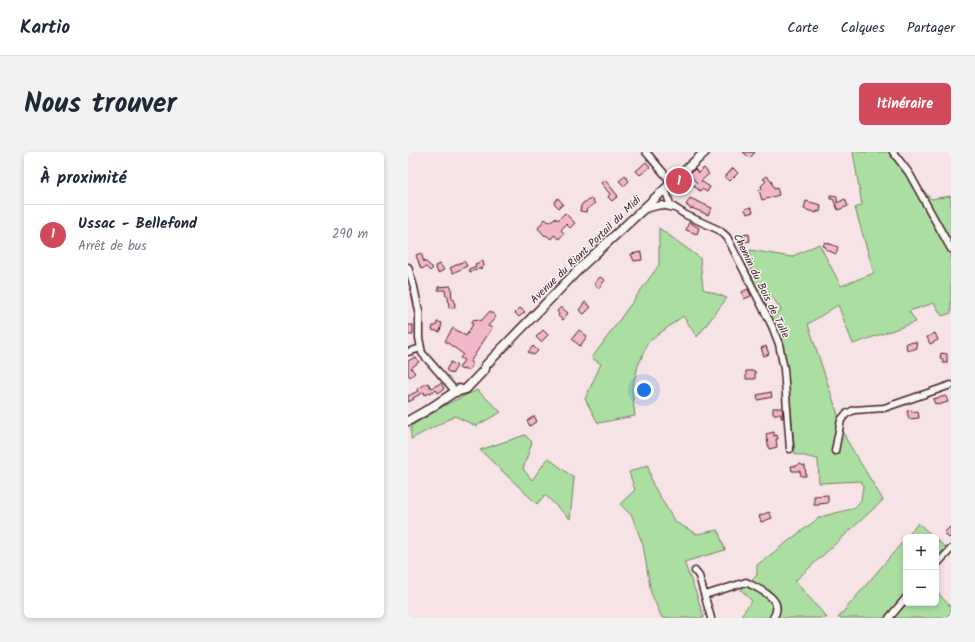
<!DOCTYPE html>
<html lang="fr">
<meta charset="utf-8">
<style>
:root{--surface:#fff;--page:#f2f2f3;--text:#1f2937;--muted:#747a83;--line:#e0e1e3;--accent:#d1495b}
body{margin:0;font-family:Kalam,sans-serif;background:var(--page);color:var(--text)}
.controls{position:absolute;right:12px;bottom:12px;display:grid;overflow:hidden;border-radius:6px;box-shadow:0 2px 6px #0003}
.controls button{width:36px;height:36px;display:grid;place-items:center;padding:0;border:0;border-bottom:1px solid var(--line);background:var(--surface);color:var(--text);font:20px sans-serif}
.you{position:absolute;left:236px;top:238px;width:14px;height:14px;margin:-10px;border:3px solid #fff;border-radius:50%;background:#1a73e8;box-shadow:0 0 0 6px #1a73e833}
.badge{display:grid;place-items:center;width:26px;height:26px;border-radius:50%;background:var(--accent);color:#fff;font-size:13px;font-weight:700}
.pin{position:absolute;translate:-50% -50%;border:2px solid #fff;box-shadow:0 1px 4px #0006}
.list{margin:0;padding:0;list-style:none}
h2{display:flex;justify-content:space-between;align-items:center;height:52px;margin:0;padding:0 16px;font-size:17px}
h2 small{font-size:13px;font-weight:400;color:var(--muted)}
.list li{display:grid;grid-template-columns:26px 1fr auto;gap:12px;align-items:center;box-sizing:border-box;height:60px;padding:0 16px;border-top:1px solid var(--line)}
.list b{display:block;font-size:15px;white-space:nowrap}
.list p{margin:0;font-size:13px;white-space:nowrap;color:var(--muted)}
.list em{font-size:13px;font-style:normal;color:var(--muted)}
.map{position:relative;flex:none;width:543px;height:466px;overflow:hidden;border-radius:6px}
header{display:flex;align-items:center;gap:24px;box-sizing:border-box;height:56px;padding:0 20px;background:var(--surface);border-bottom:1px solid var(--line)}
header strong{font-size:19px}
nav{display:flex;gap:22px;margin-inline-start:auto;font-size:14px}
.intro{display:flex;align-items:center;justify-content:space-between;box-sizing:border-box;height:96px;padding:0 24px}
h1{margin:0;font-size:28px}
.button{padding:10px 18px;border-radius:6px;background:var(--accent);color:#fff;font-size:14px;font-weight:700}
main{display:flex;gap:24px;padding:0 24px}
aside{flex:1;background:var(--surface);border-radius:6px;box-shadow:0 2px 6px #0003}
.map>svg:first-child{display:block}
.green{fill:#aadfa1;stroke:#7a7f66}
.building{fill:#f2b8ca;stroke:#4a1f2b}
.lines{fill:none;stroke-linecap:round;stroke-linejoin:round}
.minor-casing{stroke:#4a1f2b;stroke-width:9}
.secondary-casing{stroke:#4a1f2b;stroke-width:11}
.minor{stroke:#f6f6f2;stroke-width:6}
.secondary{stroke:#f6f6f2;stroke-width:8}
.labels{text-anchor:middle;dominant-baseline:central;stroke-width:3;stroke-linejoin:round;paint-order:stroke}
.street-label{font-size:11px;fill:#4a1f2b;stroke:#f6f6f2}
</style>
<header>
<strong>Kartio</strong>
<nav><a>Carte</a><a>Calques</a><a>Partager</a></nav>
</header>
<div class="intro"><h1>Nous trouver</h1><a class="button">Itinéraire</a></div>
<main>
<aside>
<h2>À proximité<small></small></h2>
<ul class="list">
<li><span class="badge">1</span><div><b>Ussac - Bellefond</b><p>Arrêt de bus</p></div><em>290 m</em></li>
</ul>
</aside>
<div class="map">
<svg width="543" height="466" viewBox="0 0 543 466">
<rect width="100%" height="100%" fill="#f5e3e6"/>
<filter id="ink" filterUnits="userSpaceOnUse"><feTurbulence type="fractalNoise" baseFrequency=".025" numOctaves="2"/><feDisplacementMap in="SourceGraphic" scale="8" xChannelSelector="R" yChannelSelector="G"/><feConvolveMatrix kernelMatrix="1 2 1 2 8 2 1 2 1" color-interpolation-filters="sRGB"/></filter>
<g filter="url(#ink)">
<path class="green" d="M445 0H482L523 47 543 44V161L534 164 526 151 501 159 508 170 445 192 430 153 400 172 438 287 475 348 387 429 419 466H338L333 463 344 449 333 438 349 423V413L412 365 447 356 453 348 455 334 453 329 411 331 410 307 387 302 379 213 364 166 373 158 362 141 351 144 343 120 342 98 383 105 411 92 433 134 466 121 447 56 454 53Z
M251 76 292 106 295 137 319 146 289 185 275 164 240 190 230 214 224 237 227 264 190 271 177 247 193 212 184 206 251 113Z
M69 238 93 260 68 274 47 264 3 287V274L41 251Z
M117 283 124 290 115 317 124 328 140 306 166 326 162 367 137 343 129 352 72 298Z
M240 313 244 331 267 370 289 382 310 378 317 398 276 410 288 441 296 466H254L243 441 235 393 224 364 212 352 227 338 221 320Z
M510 371 526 385H499Z
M498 386V451H528V439L543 455V460L537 466H430Z
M528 387 538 396 528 407Z"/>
<path class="building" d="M335 0H347L342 6Z
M238 10 242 15 232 23 228 19Z
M296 16 301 22 293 29 302 35 299 40 294 37 292 39 286 34 289 31 281 22 287 17 290 21Z
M325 16 330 21 322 29 317 25Z
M217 24 221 29 216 34 211 29Z
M359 24 363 28 366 37 369 36 371 43 354 48 351 38 354 37 353 34 358 29 355 27Z
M197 28 210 44 204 49 200 45 202 42 193 31Z
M422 43 429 44V51L437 47 440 54 430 58 425 47H422Z
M150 46 155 52 151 56 146 51Z
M282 46 304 56 300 63 284 56V57L280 55V54L278 53Z
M183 47 187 51 179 57 178 60 172 59 173 54 175 51Z
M398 49 413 53 412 60 409 59V61L396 57Z
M343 55 345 60 339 62 337 57Z
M157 61 167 71 162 76 158 72 153 78 156 81 151 87 146 83 143 87 138 83 137 84 130 76 137 67 141 70 147 66 150 68Z
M281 70 291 76 289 82 278 78Z
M341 82 342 89 335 90 334 83Z
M417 90 430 95 428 102 417 97 418 95 415 94Z
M233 100 234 108 226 109 223 102Z
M13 101 16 110H18L25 116 22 119 18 115 13 117 8 103Z
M56 109 59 114 45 121 42 116Z
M75 109 76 114 74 115V116L62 120 61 117 68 114 67 112Z
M32 112 36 118 30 121 27 114Z
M192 125 197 128 191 136 186 132Z
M43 134 44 147H46L47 155 41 156 40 144H38L37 138H30V135Z
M340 137 343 144 336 147 334 140Z
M177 150 183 155 176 162 171 158Z
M153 155 160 161 155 168 150 164 151 162 149 159Z
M112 156 117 160 111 165 107 161Z
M82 159 88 165 80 174 84 176 62 210 65 212 60 219 55 217V218L51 216 56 208 52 206 55 202 37 189 45 176 58 184 65 172 63 171 66 167 68 168 69 167 73 169Z
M29 170 34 171 32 180 24 178 25 174H28Z
M0 173H5V183H0Z
M135 178 140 183 133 190 128 185Z
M171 178 179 184 172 194 164 187Z
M527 181 530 188 522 192 519 185Z
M508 190 509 196 499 199 498 191Z
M125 194 130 199 126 203 120 200Z
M358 194 361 202 356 204 353 196Z
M533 201 539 202V211H535V207L532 206Z
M7 205 11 210 3 216 7 221 2 225 0 223V209Z
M43 210 49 214 44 222 38 218Z
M338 219H347V227H338Z
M20 231 23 236 33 231 36 237 30 241 28 238 17 243 16 240 5 246 6 247 0 250V244L10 239 9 237Z
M363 240 364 245 350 248 349 243Z
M538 244 540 250 530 253 529 251 527 252 525 247Z
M365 256H374L375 266H373V262H365Z
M504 258V260L510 259 511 266 501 267 499 259Z
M126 264 129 269 122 274 119 269Z
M366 280V284L369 283 370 287H368L369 295 361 297 358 282Z
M391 312 397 314 398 324H393L392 319H384L383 314H389Z
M420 343V351L411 352V353H406V344Z
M361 360 364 366 353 370 351 364Z
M543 374V384L541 386 536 381Z"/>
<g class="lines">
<defs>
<path id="minor" d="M238 0 264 31
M485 0 501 21 543 97
M257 36 262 52 267 56 278 63 311 78 319 85 364 174 371 192 376 217 382 297
M237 57 253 53 267 56
M0 115 6 135 11 159V186L14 201 48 240
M0 200 13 196
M427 299 433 268 438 262 446 258 476 256 543 233
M528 413 543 397
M287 419 291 424 303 466
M297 443 338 430C352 438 378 447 365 466
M481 466 498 446"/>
<path id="secondary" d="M48 240 58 237 77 217V214L176 112 297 0
M0 269 21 257 51 237"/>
</defs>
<use href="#minor" class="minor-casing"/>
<use href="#secondary" class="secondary-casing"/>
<use href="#minor" class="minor"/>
<use href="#secondary" class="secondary"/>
</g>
</g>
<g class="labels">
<g class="street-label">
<text transform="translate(178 98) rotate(-44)">Avenue du Riant Portail du Midi</text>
<text transform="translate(353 134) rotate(64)">Chemin du Bois de Tulle</text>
</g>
</g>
</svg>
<div class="controls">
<button>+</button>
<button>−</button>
</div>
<div class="you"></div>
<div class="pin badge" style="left:271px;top:29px">1</div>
</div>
</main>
